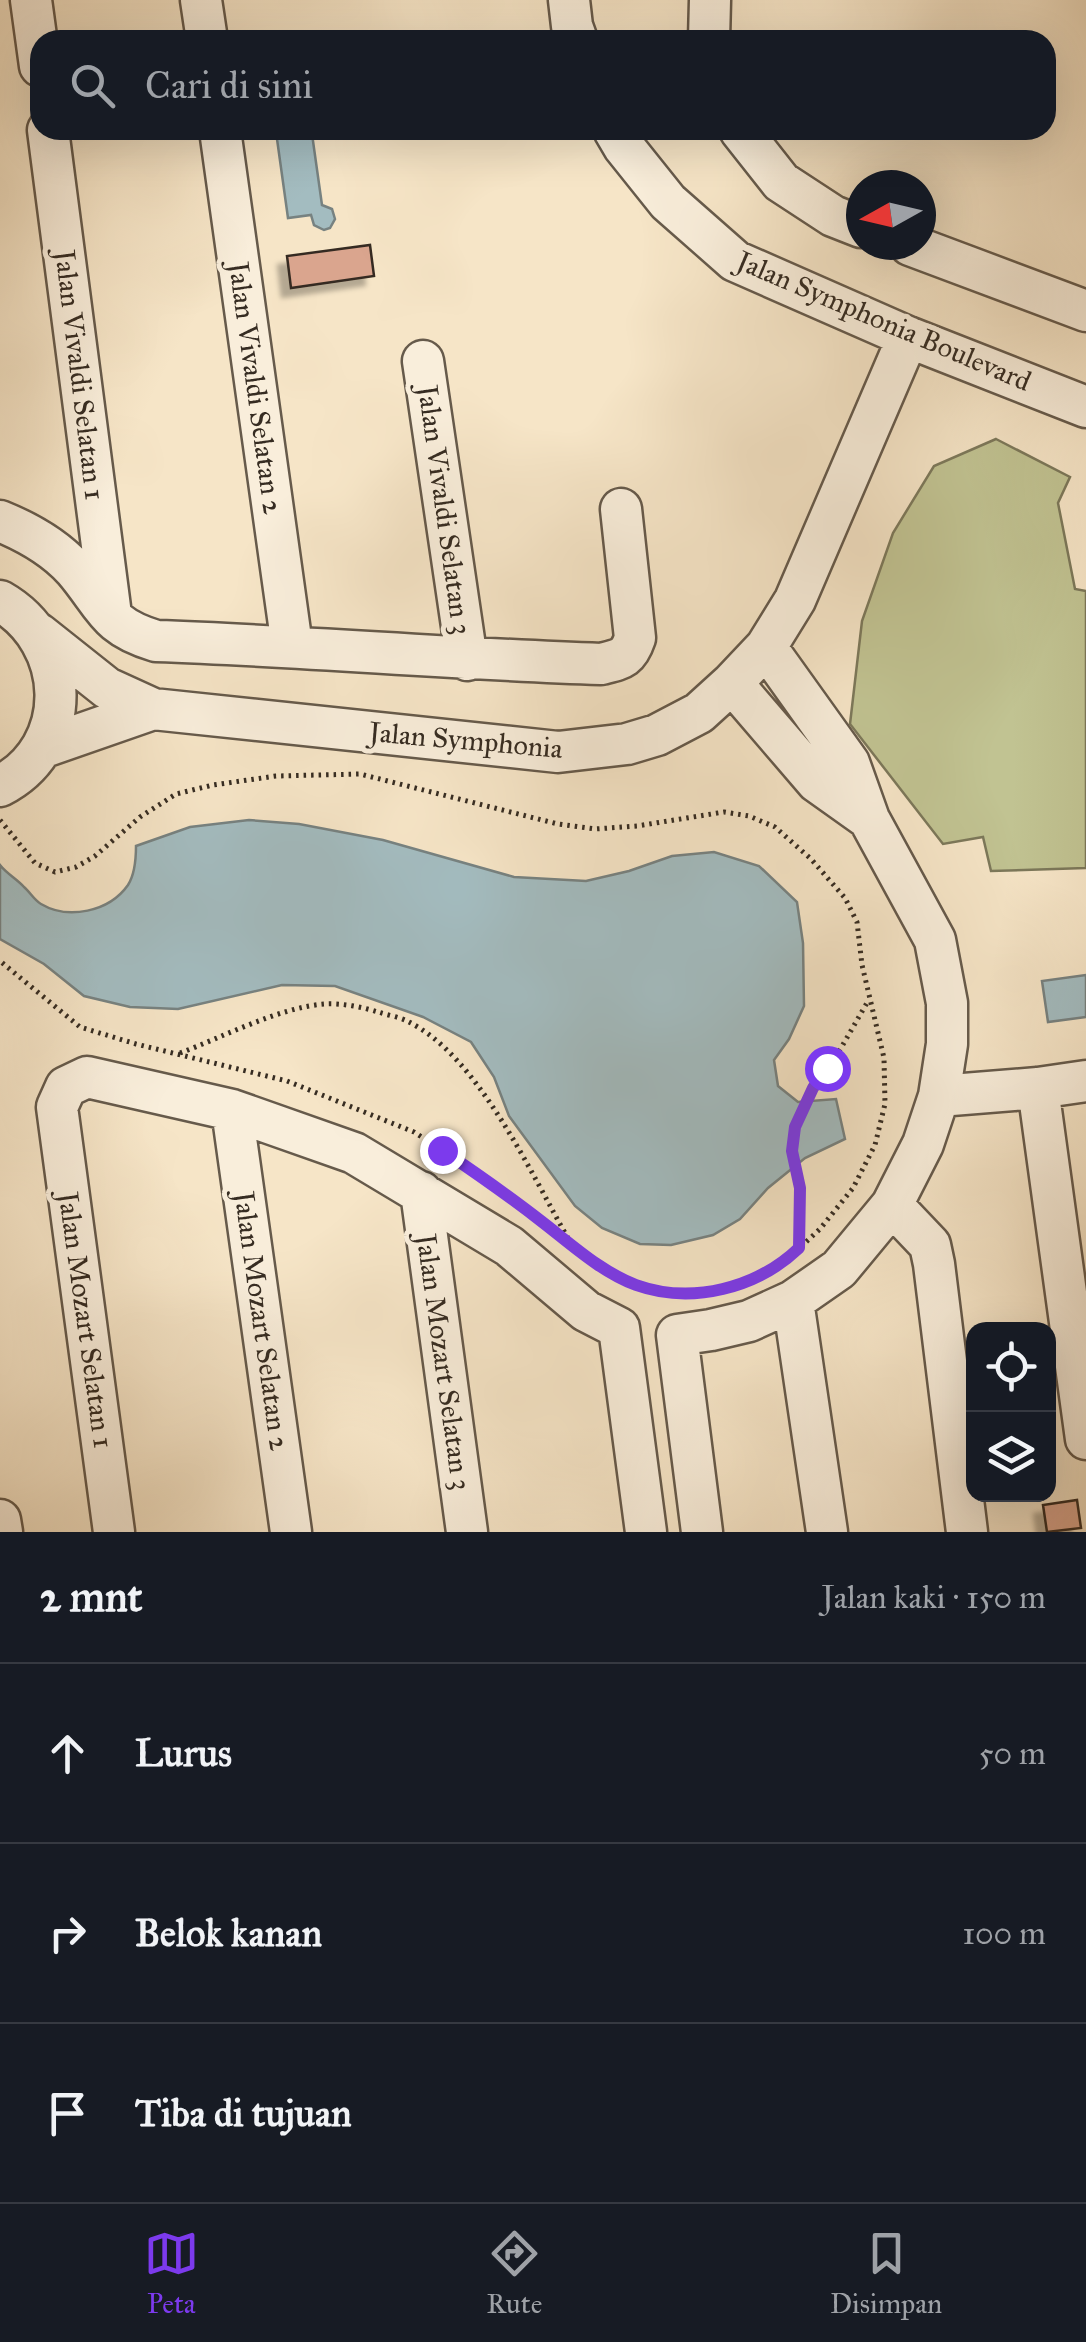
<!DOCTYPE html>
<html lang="id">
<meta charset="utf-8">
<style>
:root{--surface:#171b24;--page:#20242c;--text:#f1f3f6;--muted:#9ea1a6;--line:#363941;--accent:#7c3aed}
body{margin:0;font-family:"IM FELL Great Primer",serif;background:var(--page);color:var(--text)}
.controls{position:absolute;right:30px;bottom:30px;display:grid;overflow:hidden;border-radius:20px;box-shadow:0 10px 40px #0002}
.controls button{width:90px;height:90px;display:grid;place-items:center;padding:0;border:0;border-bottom:2px solid var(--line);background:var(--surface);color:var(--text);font:50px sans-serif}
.compass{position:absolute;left:846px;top:170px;width:90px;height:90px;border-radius:50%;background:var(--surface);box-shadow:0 10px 40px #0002;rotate:262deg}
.stop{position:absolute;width:30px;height:30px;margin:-22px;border:8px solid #7c3aed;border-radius:50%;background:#fff}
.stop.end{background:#7c3aed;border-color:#fff;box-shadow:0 2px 10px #0008}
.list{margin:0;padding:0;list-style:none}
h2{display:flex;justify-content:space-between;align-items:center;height:130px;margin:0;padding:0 40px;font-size:42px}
h2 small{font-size:32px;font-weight:400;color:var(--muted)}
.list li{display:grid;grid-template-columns:65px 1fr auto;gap:30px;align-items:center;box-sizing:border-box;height:180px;padding:0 40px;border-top:2px solid var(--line)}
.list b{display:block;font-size:38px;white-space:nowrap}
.list em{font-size:32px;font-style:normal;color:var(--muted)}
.icon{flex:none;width:55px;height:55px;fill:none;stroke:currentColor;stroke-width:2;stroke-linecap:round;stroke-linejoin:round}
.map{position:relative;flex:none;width:1086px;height:1532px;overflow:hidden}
.search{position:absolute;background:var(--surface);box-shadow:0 10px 40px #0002;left:30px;right:30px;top:30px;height:110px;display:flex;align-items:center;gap:25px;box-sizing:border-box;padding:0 35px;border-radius:30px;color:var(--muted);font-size:38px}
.sheet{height:670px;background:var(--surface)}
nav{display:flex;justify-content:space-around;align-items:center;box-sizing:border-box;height:140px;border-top:2px solid var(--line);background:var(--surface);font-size:28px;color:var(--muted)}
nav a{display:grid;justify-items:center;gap:5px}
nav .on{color:var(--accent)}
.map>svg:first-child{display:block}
.green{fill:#c1c392;stroke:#7c785a;stroke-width:2.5}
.water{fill:#a3bcc0;stroke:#778281;stroke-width:2.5}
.building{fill:#daa58e;stroke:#362c22;stroke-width:2.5;filter:url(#shadow)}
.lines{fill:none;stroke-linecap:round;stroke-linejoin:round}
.minor-casing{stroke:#665a4b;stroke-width:45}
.path{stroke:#362c22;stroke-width:5;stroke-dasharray:2.5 5;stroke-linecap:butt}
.minor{stroke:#f9eedb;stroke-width:40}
.route{stroke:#7c3aed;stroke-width:12}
.labels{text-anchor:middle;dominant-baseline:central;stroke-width:10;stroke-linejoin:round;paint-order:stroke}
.street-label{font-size:28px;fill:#362c22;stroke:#f9eedb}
</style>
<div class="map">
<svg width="1086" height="1532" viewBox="0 0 1086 1532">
<defs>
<filter id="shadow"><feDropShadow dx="-9" dy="9" stdDeviation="2.5" flood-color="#0004"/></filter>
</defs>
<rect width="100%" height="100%" fill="#f6e5c7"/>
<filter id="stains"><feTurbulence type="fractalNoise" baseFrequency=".002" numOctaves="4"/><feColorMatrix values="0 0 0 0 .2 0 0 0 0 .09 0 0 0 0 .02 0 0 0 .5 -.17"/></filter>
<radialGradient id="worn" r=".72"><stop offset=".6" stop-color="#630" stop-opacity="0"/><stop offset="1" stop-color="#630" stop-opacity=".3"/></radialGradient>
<path class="green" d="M996 439 1070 477 1058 503 1075 589 1086 591V868L991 871 983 837 943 844 850 724 862 621 893 533 934 466Z"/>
<path class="water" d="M312 134 322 205 332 209 335 219 330 228 324 230 314 225 311 215 288 218 277 139Z
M249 820 299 824 383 840 514 877 586 881 629 871 672 856 714 852 759 866 797 902 803 943 804 1006 789 1039 774 1060 778 1086 798 1102 836 1099 845 1139 805 1158 768 1188 740 1219 713 1235 671 1245 640 1244 602 1228 575 1206 509 1116 494 1077 471 1042 423 1017 335 986 282 985 178 1009 130 1007 84 996 44 964 0 939V865C7 874 17 879 24 887 30 892 34 900 41 904 68 920 109 912 128 885 135 874 136 859 136 846L190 827Z
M1086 975V1017L1048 1022 1042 981Z"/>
<path class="building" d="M370 245 374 276 291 288 287 256Z
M1077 1500 1081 1528 1047 1532 1043 1505Z"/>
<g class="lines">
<defs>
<path id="minor" d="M31 0 40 66
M201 0 207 40
M569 0 572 26 577 40
M709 40 710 0
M48 130 111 615
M220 130 292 646
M614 130 624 147 668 202 735 261 908 337 1086 407
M740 130 781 182 833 216 861 227
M910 245 1086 311
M423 361 467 660
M0 521C27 532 54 547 74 569 105 605 105 626 156 641 304 646 452 659 601 664 621 659 628 659 635 638L621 509
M0 601C72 642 76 747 0 786
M39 634 107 688 153 709 44 747
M732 683 817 782 869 819
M153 709 558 752 627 744 657 735 699 713 732 683 766 647 795 600 908 337
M1038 1088 1086 1439
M939 1096 1038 1088 1086 1081
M232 1110 291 1532
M421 1192 467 1532
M892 1205 930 1245 934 1264 967 1532
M793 1301 827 1532
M0 1520 2 1532
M114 1532 57 1107 66 1087 87 1077 232 1110 354 1153 509 1246 586 1311 619 1328 646 1532
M702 1532 677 1335 711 1330 749 1321 793 1301 839 1269 892 1205 923 1144 939 1096 947 1044V1003L935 940 869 819 849 763 766 647"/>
</defs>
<use href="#minor" class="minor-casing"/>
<path class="path" d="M0 820 35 863 55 872 76 867 95 856 140 817 176 794 213 785 276 776 360 774 558 824 595 829 637 826 724 812 749 816 775 827 811 859 845 898 857 922 862 965 884 1058 885 1104 875 1145 853 1188 820 1229 781 1265 742 1283 706 1293H676L636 1285 598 1264 497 1186 414 1132 287 1081 136 1044 80 1027 0 961
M180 1053C223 1037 280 1007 325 1004 342 1003 362 1007 378 1012 387 1015 399 1017 407 1021 478 1055 531 1174 569 1240
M799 1248 800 1188 792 1151 795 1127 813 1088 841 1048 868 1001"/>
<use href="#minor" class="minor"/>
</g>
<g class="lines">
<path class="route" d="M442 1150C476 1173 509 1196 541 1221 571 1244 601 1272 636 1285 692 1305 757 1288 799 1248L800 1188 792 1151 795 1127 813 1088 827 1068"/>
</g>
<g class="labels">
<g class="street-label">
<text transform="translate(884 321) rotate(23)">Jalan Symphonia Boulevard</text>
<text transform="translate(80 375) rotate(83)">Jalan Vivaldi Selatan 1</text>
<text transform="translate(256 388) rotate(82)">Jalan Vivaldi Selatan 2</text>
<text transform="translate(445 510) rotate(82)">Jalan Vivaldi Selatan 3</text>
<text transform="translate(466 740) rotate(5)">Jalan Symphonia</text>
<text transform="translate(86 1320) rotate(82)">Jalan Mozart Selatan 1</text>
<text transform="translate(262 1321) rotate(82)">Jalan Mozart Selatan 2</text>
<text transform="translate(444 1362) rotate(82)">Jalan Mozart Selatan 3</text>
</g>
</g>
<rect width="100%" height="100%" filter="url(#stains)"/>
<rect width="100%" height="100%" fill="url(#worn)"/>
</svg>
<div class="controls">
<button><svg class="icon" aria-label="locate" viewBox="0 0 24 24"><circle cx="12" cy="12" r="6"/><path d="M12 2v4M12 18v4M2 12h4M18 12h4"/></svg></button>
<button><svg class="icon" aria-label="layers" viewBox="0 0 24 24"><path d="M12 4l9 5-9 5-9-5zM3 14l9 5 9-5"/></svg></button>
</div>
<svg class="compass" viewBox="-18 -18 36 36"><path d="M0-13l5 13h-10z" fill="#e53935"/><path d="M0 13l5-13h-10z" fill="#9ea1a6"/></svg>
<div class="stop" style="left:827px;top:1068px"></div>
<div class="stop end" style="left:442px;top:1150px"></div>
<div class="search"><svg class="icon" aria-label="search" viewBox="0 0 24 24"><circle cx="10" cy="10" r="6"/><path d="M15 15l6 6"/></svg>Cari di sini</div>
</div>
<section class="sheet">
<h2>2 mnt<small>Jalan kaki · 150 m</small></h2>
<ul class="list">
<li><svg class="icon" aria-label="ahead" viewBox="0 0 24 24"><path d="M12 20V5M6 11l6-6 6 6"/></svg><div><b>Lurus</b></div><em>50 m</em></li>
<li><svg class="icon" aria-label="right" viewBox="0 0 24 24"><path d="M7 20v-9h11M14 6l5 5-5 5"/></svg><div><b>Belok kanan</b></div><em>100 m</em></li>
<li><svg class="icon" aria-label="arrive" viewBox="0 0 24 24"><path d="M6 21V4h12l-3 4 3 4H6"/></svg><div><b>Tiba di tujuan</b></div></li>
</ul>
</section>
<nav>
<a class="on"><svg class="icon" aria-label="map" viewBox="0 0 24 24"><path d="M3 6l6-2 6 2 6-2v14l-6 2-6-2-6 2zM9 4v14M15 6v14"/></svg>Peta</a>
<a><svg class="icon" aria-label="directions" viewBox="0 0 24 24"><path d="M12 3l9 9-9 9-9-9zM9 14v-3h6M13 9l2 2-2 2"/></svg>Rute</a>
<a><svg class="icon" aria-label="saved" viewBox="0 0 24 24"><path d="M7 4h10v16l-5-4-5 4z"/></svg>Disimpan</a>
</nav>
